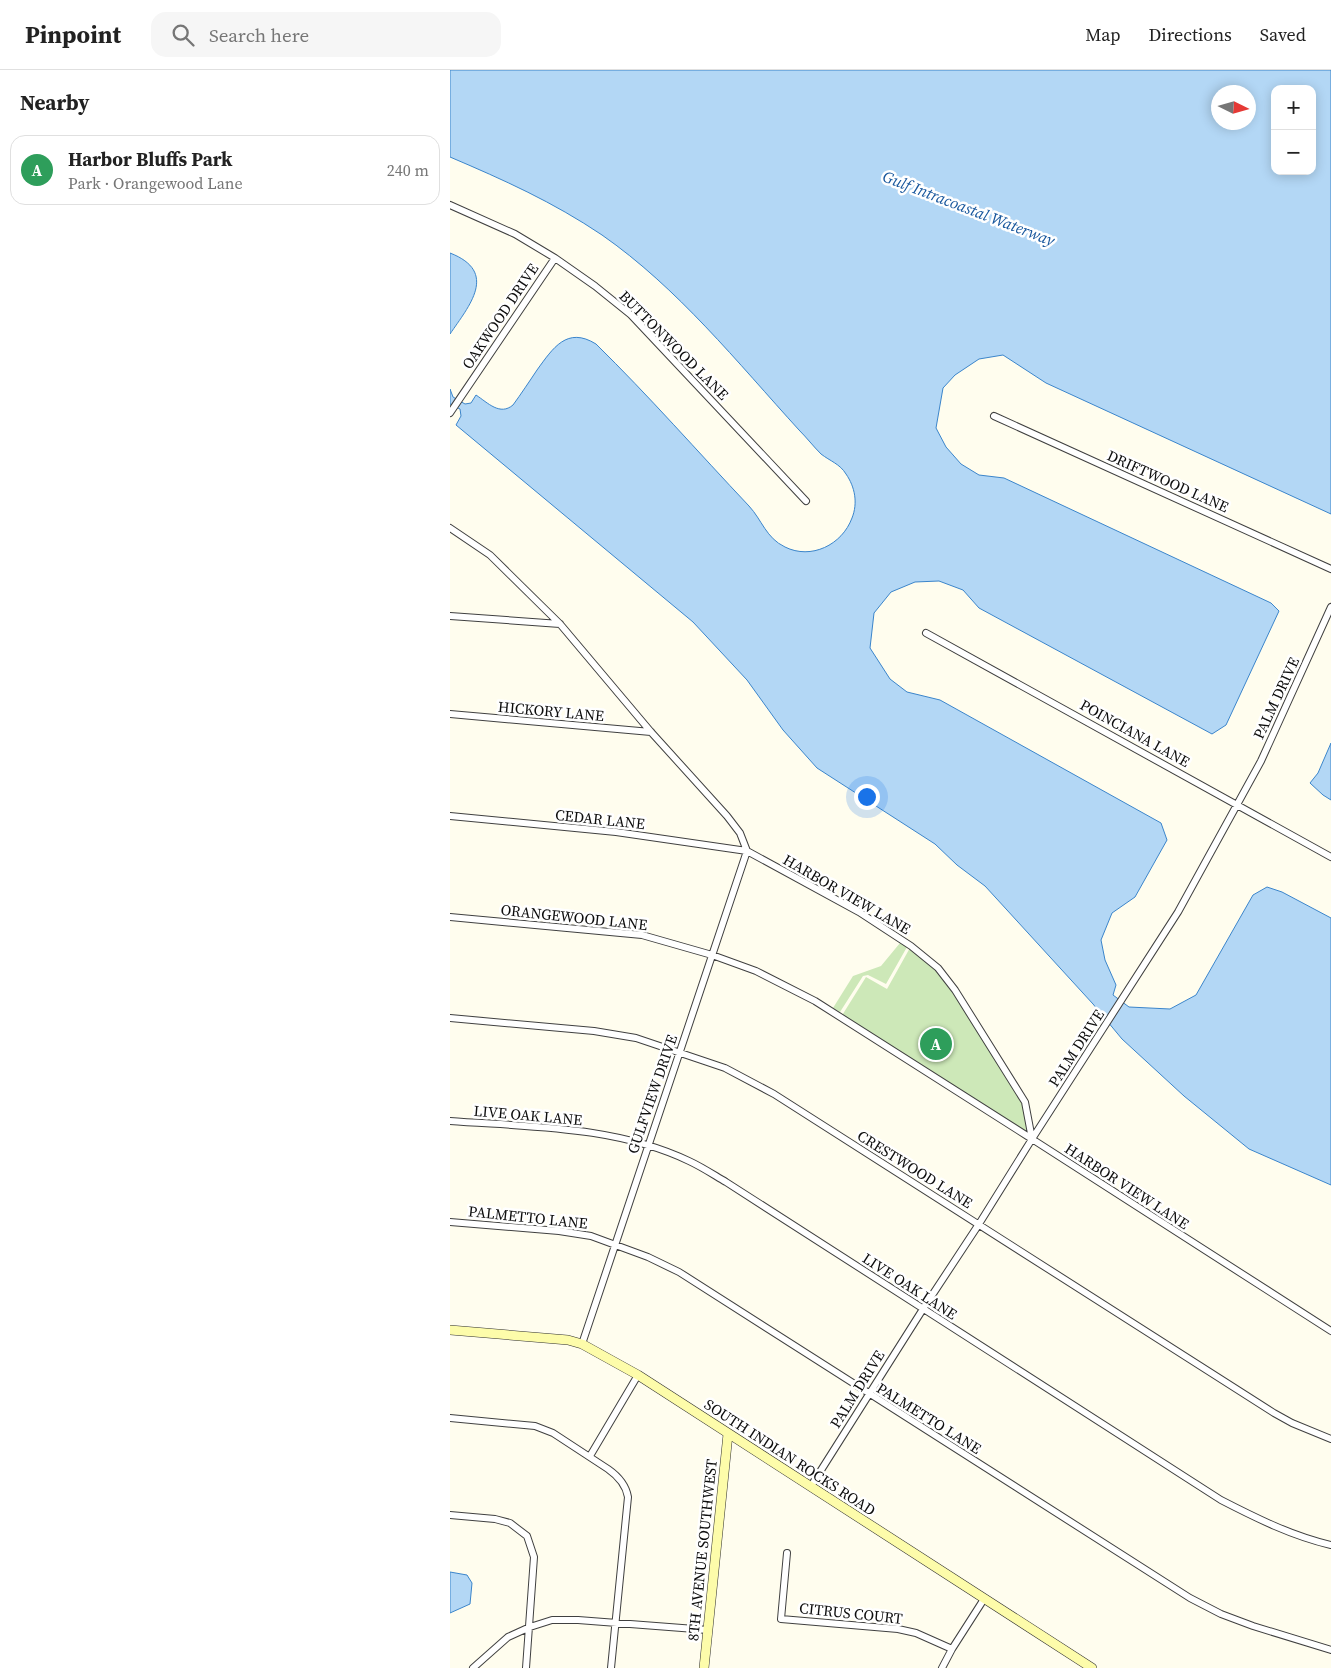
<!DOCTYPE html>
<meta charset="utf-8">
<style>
:root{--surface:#fff;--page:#f6f6f6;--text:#222;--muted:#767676;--line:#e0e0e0;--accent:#0f766e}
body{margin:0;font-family:"Source Serif 4",serif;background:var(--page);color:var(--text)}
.controls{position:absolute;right:15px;top:15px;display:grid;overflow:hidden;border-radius:10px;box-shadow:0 2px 12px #0003}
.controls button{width:45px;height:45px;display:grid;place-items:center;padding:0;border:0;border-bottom:1px solid var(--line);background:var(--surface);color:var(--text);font:25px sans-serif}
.compass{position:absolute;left:761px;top:15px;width:45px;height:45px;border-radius:50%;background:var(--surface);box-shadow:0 2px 12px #0003;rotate:95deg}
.you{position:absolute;left:416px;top:726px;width:18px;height:18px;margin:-12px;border:4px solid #fff;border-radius:50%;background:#1a73e8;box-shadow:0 0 0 8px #1a73e833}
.badge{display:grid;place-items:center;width:32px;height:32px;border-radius:50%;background:var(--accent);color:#fff;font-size:16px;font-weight:700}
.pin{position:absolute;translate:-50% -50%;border:2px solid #fff;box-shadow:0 1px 5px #0006}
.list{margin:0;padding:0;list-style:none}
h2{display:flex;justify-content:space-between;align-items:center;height:65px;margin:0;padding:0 20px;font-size:21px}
h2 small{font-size:16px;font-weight:400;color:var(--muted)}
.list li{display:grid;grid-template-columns:32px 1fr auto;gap:15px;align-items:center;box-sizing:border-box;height:70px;margin:0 10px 10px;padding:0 10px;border:1px solid var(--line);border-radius:15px}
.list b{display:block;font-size:19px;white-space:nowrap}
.list p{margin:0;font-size:16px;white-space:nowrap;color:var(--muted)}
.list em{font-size:16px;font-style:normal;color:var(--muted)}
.icon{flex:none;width:28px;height:28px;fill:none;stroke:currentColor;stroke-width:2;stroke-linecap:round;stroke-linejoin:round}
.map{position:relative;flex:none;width:881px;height:1598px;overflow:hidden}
header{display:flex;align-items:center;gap:30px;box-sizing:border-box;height:70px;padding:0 25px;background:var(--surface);border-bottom:1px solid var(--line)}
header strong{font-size:24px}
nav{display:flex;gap:28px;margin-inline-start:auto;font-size:18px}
.search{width:350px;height:45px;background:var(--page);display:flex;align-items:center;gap:12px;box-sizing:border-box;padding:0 18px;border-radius:15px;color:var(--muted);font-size:19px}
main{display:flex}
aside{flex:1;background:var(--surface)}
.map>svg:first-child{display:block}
.green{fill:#cde8b8}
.water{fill:#b3d7f5;stroke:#3b85cb;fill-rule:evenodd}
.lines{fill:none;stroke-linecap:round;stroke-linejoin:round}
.street-casing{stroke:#404040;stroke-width:8}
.secondary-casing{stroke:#2f2f2f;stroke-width:10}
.street{stroke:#fff;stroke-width:6}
.secondary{stroke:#fdfcaa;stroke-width:9}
.labels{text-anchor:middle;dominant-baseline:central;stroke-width:5;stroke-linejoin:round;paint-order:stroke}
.street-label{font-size:15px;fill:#0d0d0d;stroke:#fff}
.water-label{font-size:16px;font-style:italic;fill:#18579d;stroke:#fff}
</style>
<header>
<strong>Pinpoint</strong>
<div class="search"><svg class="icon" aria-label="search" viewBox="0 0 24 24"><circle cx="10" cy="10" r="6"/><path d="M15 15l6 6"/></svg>Search here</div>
<nav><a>Map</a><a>Directions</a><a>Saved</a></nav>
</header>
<main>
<aside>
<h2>Nearby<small></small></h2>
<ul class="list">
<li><span class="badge" style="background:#2e9e5b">A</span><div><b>Harbor Bluffs Park</b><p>Park · Orangewood Lane</p></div><em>240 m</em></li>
</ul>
</aside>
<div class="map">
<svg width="881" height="1598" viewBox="0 0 881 1598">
<rect width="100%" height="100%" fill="#fffdee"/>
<path class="green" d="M450 873 457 877 436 914 418 905 413 906 390 942 383 938 403 906 431 896Z
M461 876 488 898 575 1032 582 1069 391 947 416 907 437 919Z"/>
<path class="water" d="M0 0H881V444L596 313 553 285 529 289 505 305 493 318 486 358 496 377 511 394 529 405 554 408 821 533 829 541 776 655 762 664 529 538 513 520 489 511 465 512 441 522 424 543 420 578 440 609 457 622 490 630 711 753 717 770 685 827 662 843 651 870 655 890 666 915 663 925 679 937 720 939 746 925 803 825 817 817 832 822 881 848V1115L799 1079 734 1026 672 969 643 934 535 816 507 795 485 774 367 698 333 660 297 610 243 552 6 355 11 346 10 339 0 334V319L3 327 15 334 21 333 26 325C38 333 50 346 63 335 71 324 79 312 87 300 103 278 117 256 146 274 199 326 248 382 299 436 312 450 316 468 335 477 361 490 392 475 402 448 408 433 405 417 396 404 390 394 380 391 371 384 363 376 357 368 349 360 287 292 228 218 152 165 103 132 54 110 0 87ZM825 19H862V101H825ZM768 22H798V52H768Z
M0 183C49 202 19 236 0 264Z
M881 673V730L873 725 860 713 868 703Z
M0 1502 17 1505 22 1513 20 1534 0 1543Z"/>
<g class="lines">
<defs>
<path id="street" d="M0 135 65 164 105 188 145 216 181 245 356 431
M0 343 105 188
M544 346 881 499
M0 458 40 485 110 554 201 662 277 746 290 763 297 781 409 842 461 876 488 898 505 920 575 1032 582 1069 881 1261
M0 546 110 554
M476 563 881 787
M0 644 201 662
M0 746 166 762 297 781 132 1274
M0 847 192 865 262 885 306 901 365 931 582 1069
M0 948 144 961 186 968 275 998 324 1024 824 1343 842 1353 881 1369
M0 1051C80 1057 166 1056 239 1091 252 1097 264 1105 276 1112L771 1430C806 1448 842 1466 881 1475
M0 1152 109 1161 141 1166 198 1187 229 1202 740 1528 771 1544 803 1556 881 1580
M0 1348 85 1356 103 1363 158 1399C168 1406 176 1415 178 1427L161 1598
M140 1386 188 1305
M361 1416 473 1239 529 1154 582 1069 728 842 811 691 881 537
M0 1445 45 1449 60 1453 77 1466 84 1487 76 1598
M337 1483 331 1549 448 1559 466 1563 502 1579
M23 1598 58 1567 80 1557 102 1550H128L258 1560
M492 1598 502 1579 534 1529"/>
<path id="secondary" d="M0 1260 118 1270 132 1274 188 1305 642 1598
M254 1598 278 1364"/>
</defs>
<use href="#street" class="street-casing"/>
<use href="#secondary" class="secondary-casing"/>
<use href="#street" class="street"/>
<use href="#secondary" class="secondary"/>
</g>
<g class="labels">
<g class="street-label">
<text transform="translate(50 246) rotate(-56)">OAKWOOD DRIVE</text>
<text transform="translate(224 275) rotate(45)">BUTTONWOOD LANE</text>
<text transform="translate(718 411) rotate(24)">DRIFTWOOD LANE</text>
<text transform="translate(826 628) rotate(-65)">PALM DRIVE</text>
<text transform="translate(101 641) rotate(5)">HICKORY LANE</text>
<text transform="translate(685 663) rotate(29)">POINCIANA LANE</text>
<text transform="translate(150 749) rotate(6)">CEDAR LANE</text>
<text transform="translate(397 824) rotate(30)">HARBOR VIEW LANE</text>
<text transform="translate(124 847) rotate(6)">ORANGEWOOD LANE</text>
<text transform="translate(626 978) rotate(-57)">PALM DRIVE</text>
<text transform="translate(202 1024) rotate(-71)">GULFVIEW DRIVE</text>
<text transform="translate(78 1045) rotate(5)">LIVE OAK LANE</text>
<text transform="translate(465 1099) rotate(32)">CRESTWOOD LANE</text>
<text transform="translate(677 1116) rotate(33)">HARBOR VIEW LANE</text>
<text transform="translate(78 1147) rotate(6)">PALMETTO LANE</text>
<text transform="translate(460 1216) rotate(33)">LIVE OAK LANE</text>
<text transform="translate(407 1319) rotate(-58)">PALM DRIVE</text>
<text transform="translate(479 1348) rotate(32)">PALMETTO LANE</text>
<text transform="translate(340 1387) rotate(33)">SOUTH INDIAN ROCKS ROAD</text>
<text transform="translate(252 1480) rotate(-84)">8TH AVENUE SOUTHWEST</text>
<text transform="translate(401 1543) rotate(6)">CITRUS COURT</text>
</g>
<g class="water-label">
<text transform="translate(519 138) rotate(21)">Gulf Intracoastal Waterway</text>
</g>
</g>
</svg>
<div class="controls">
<button>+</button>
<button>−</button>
</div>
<svg class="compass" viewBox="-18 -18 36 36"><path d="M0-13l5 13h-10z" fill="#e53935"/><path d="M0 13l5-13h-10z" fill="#767676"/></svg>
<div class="you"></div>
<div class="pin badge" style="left:486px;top:974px;background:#2e9e5b">A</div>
</div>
</main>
